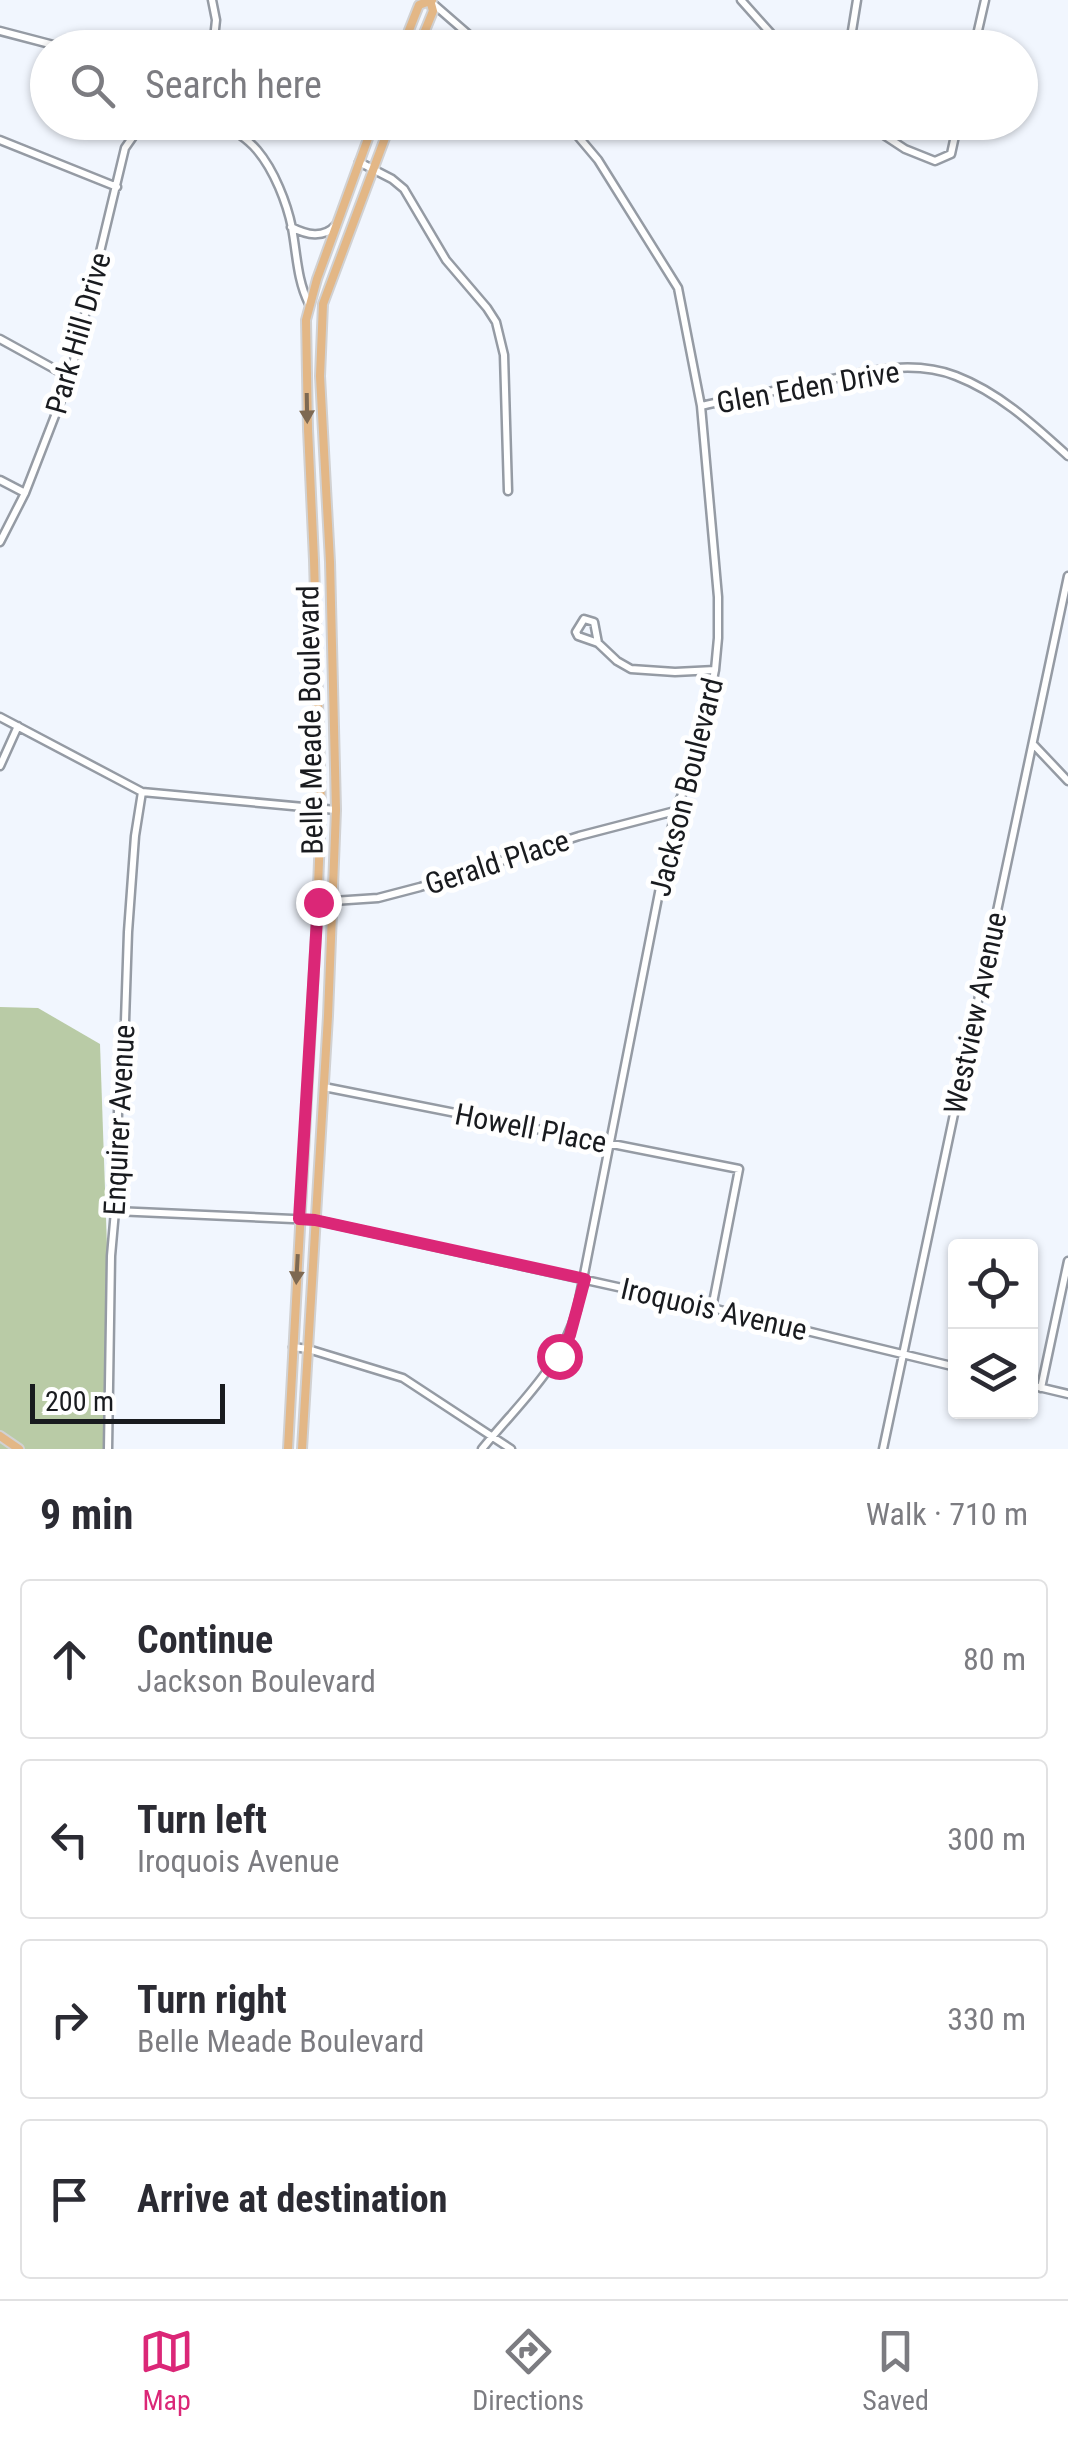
<!DOCTYPE html>
<meta charset="utf-8">
<style>
:root{--surface:#fff;--page:#f2f2f3;--text:#2b2b33;--muted:#7c7c81;--line:#e1e1e2;--accent:#db2777}
body{margin:0;font-family:"Roboto Condensed",sans-serif;background:var(--page);color:var(--text)}
.controls{position:absolute;right:30px;bottom:30px;display:grid;overflow:hidden;border-radius:10px;box-shadow:0 2px 8px #0004}
.controls button{width:90px;height:90px;display:grid;place-items:center;padding:0;border:0;border-bottom:2px solid var(--line);background:var(--surface);color:var(--text);font:50px sans-serif}
.scale{position:absolute;left:30px;bottom:25px;width:195px;box-sizing:border-box;padding-left:10px;border:5px solid #191b1f;border-top:0;font-size:28px;line-height:35px;white-space:nowrap;color:#191b1f;-webkit-text-stroke:8px #fff;paint-order:stroke}
.stop{position:absolute;width:30px;height:30px;margin:-22px;border:8px solid #db2777;border-radius:50%;background:#fff}
.stop.end{background:#db2777;border-color:#fff;box-shadow:0 2px 10px #0008}
.list{margin:0;padding:0;list-style:none}
h2{display:flex;justify-content:space-between;align-items:center;height:130px;margin:0;padding:0 40px;font-size:42px}
h2 small{font-size:32px;font-weight:400;color:var(--muted)}
.list li{display:grid;grid-template-columns:65px 1fr auto;gap:30px;align-items:center;box-sizing:border-box;height:160px;margin:0 20px 20px;padding:0 20px;border:2px solid var(--line);border-radius:10px}
.list b{display:block;font-size:38px;white-space:nowrap}
.list p{margin:0;font-size:32px;white-space:nowrap;color:var(--muted)}
.list em{font-size:32px;font-style:normal;color:var(--muted)}
.icon{flex:none;width:55px;height:55px;fill:none;stroke:currentColor;stroke-width:2;stroke-linecap:round;stroke-linejoin:round}
.map{position:relative;flex:none;width:1068px;height:1449px;overflow:hidden}
.search{position:absolute;background:var(--surface);box-shadow:0 2px 8px #0004;left:30px;right:30px;top:30px;height:110px;display:flex;align-items:center;gap:25px;box-sizing:border-box;padding:0 35px;border-radius:55px;color:var(--muted);font-size:38px}
.sheet{height:850px;background:var(--surface)}
nav{display:flex;justify-content:space-around;align-items:center;box-sizing:border-box;height:140px;border-top:2px solid var(--line);background:var(--surface);font-size:28px;color:var(--muted)}
nav a{display:grid;justify-items:center;gap:5px}
nav .on{color:var(--accent)}
.map>svg:first-child{display:block}
.green{fill:#b9cba6}
.lines{fill:none;stroke-linecap:round;stroke-linejoin:round}
.minor-casing{stroke:#959ba4;stroke-width:11}
.major-casing{stroke:#d1d1d2;stroke-width:12}
.minor{stroke:#fff;stroke-width:6}
.major{stroke:#e3b786;stroke-width:8}
.oneway{fill:#7e6952}
.route{stroke:#db2777;stroke-width:12}
.labels{text-anchor:middle;dominant-baseline:central;stroke-width:10;stroke-linejoin:round;paint-order:stroke}
.street-label{font-size:30px;fill:#191b1f;stroke:#fff}
</style>
<div class="map">
<svg width="1068" height="1449" viewBox="0 0 1068 1449">
<rect width="100%" height="100%" fill="#f1f6fe"/>
<path class="green" d="M0 1007 38 1008 100 1044 113 1421 110 1449H0Z"/>
<g class="lines">
<defs>
<path id="minor" d="M212 0 216 20 213 48
M741 0 784 48
M430 1 484 48
M0 31 65 48
M844 48 851 37 857 0
M974 48 985 0
M219 122C233 130 247 138 257 150 274 170 287 203 292 228 297 255 297 280 309 304
M864 122 905 149 935 161 951 154 958 122
M0 140 117 187
M359 162 392 179 404 189 446 260 487 308 496 322 504 355 508 491
M291 227C307 235 323 239 336 225
M0 339 69 377
M701 406C739 398 776 390 814 383 861 373 909 358 956 376 1000 393 1034 425 1068 456
M0 480 25 493
M0 542 25 493 70 377 125 148 139 128 145 122
M598 643 594 622 584 619 576 632 578 636 598 643 617 661 631 669 675 672 715 670
M0 717 142 792 336 810
M1033 744 1068 781
M0 766 18 726
M318 902 378 898 420 887 579 836 675 811
M324 1087 739 1169 712 1308
M115 1211 315 1220 708 1307 956 1367
M293 1347 308 1349 403 1378 511 1449
M1030 1385 1068 1394
M1041 1388 1068 1261
M108 1449 111 1256 115 1211 119 1080 125 1021 128 932 135 836 142 792
M482 1449C520 1402 559 1370 577 1310L675 811 688 780 702 734 715 670 718 638V597L701 406 678 288 598 160 566 122
M883 1449 1068 576"/>
<path id="major" d="M402 48 419 5 432 0
M418 48 433 11 430 0
M0 1436 19 1449
M288 1449 317 914 321 808 314 560 308 429 306 320 317 279 374 122
M302 1449 328 1016 336 810 330 562 320 376 323 304 391 122"/>
</defs>
<use href="#minor" class="minor-casing"/>
<use href="#major" class="major-casing"/>
<use href="#minor" class="minor"/>
<use href="#major" class="major"/>
</g>
<defs><path id="oneway-solid" d="M-6-.8H1V-3.2L6.5 0L1 3.2V.8H-6Z" transform="scale(2.5)"/></defs>
<g class="oneway">
<use href="#oneway-solid" transform="translate(307 408) rotate(89)"/>
<use href="#oneway-solid" transform="translate(297 1269) rotate(93)"/>
</g>
<g class="lines">
<path class="route" d="M318 902 299 1219 315 1220 585 1279 570 1335 559 1356"/>
</g>
<g class="labels">
<g class="street-label">
<text transform="translate(78 333) rotate(-74)">Park Hill Drive</text>
<text transform="translate(808 387) rotate(-10)">Glen Eden Drive</text>
<text transform="translate(310 720) rotate(-91)">Belle Meade Boulevard</text>
<text transform="translate(686 787) rotate(-76)">Jackson Boulevard</text>
<text transform="translate(497 862) rotate(-18)">Gerald Place</text>
<text transform="translate(975 1013) rotate(-78)">Westview Avenue</text>
<text transform="translate(119 1120) rotate(-87)">Enquirer Avenue</text>
<text transform="translate(531 1128) rotate(11)">Howell Place</text>
<text transform="translate(714 1309) rotate(13)">Iroquois Avenue</text>
</g>
</g>
</svg>
<div class="controls">
<button><svg class="icon" aria-label="locate" viewBox="0 0 24 24"><circle cx="12" cy="12" r="6"/><path d="M12 2v4M12 18v4M2 12h4M18 12h4"/></svg></button>
<button><svg class="icon" aria-label="layers" viewBox="0 0 24 24"><path d="M12 4l9 5-9 5-9-5zM3 14l9 5 9-5"/></svg></button>
</div>
<div class="scale">200 m</div>
<div class="stop" style="left:559px;top:1356px"></div>
<div class="stop end" style="left:318px;top:902px"></div>
<div class="search"><svg class="icon" aria-label="search" viewBox="0 0 24 24"><circle cx="10" cy="10" r="6"/><path d="M15 15l6 6"/></svg>Search here</div>
</div>
<section class="sheet">
<h2>9 min<small>Walk · 710 m</small></h2>
<ul class="list">
<li><svg class="icon" aria-label="ahead" viewBox="0 0 24 24"><path d="M12 20V5M6 11l6-6 6 6"/></svg><div><b>Continue</b><p>Jackson Boulevard</p></div><em>80 m</em></li>
<li><svg class="icon" aria-label="left" viewBox="0 0 24 24"><path d="M17 20v-9H6M10 6l-5 5 5 5"/></svg><div><b>Turn left</b><p>Iroquois Avenue</p></div><em>300 m</em></li>
<li><svg class="icon" aria-label="right" viewBox="0 0 24 24"><path d="M7 20v-9h11M14 6l5 5-5 5"/></svg><div><b>Turn right</b><p>Belle Meade Boulevard</p></div><em>330 m</em></li>
<li><svg class="icon" aria-label="arrive" viewBox="0 0 24 24"><path d="M6 21V4h12l-3 4 3 4H6"/></svg><div><b>Arrive at destination</b></div></li>
</ul>
</section>
<nav>
<a class="on"><svg class="icon" aria-label="map" viewBox="0 0 24 24"><path d="M3 6l6-2 6 2 6-2v14l-6 2-6-2-6 2zM9 4v14M15 6v14"/></svg>Map</a>
<a><svg class="icon" aria-label="directions" viewBox="0 0 24 24"><path d="M12 3l9 9-9 9-9-9zM9 14v-3h6M13 9l2 2-2 2"/></svg>Directions</a>
<a><svg class="icon" aria-label="saved" viewBox="0 0 24 24"><path d="M7 4h10v16l-5-4-5 4z"/></svg>Saved</a>
</nav>
